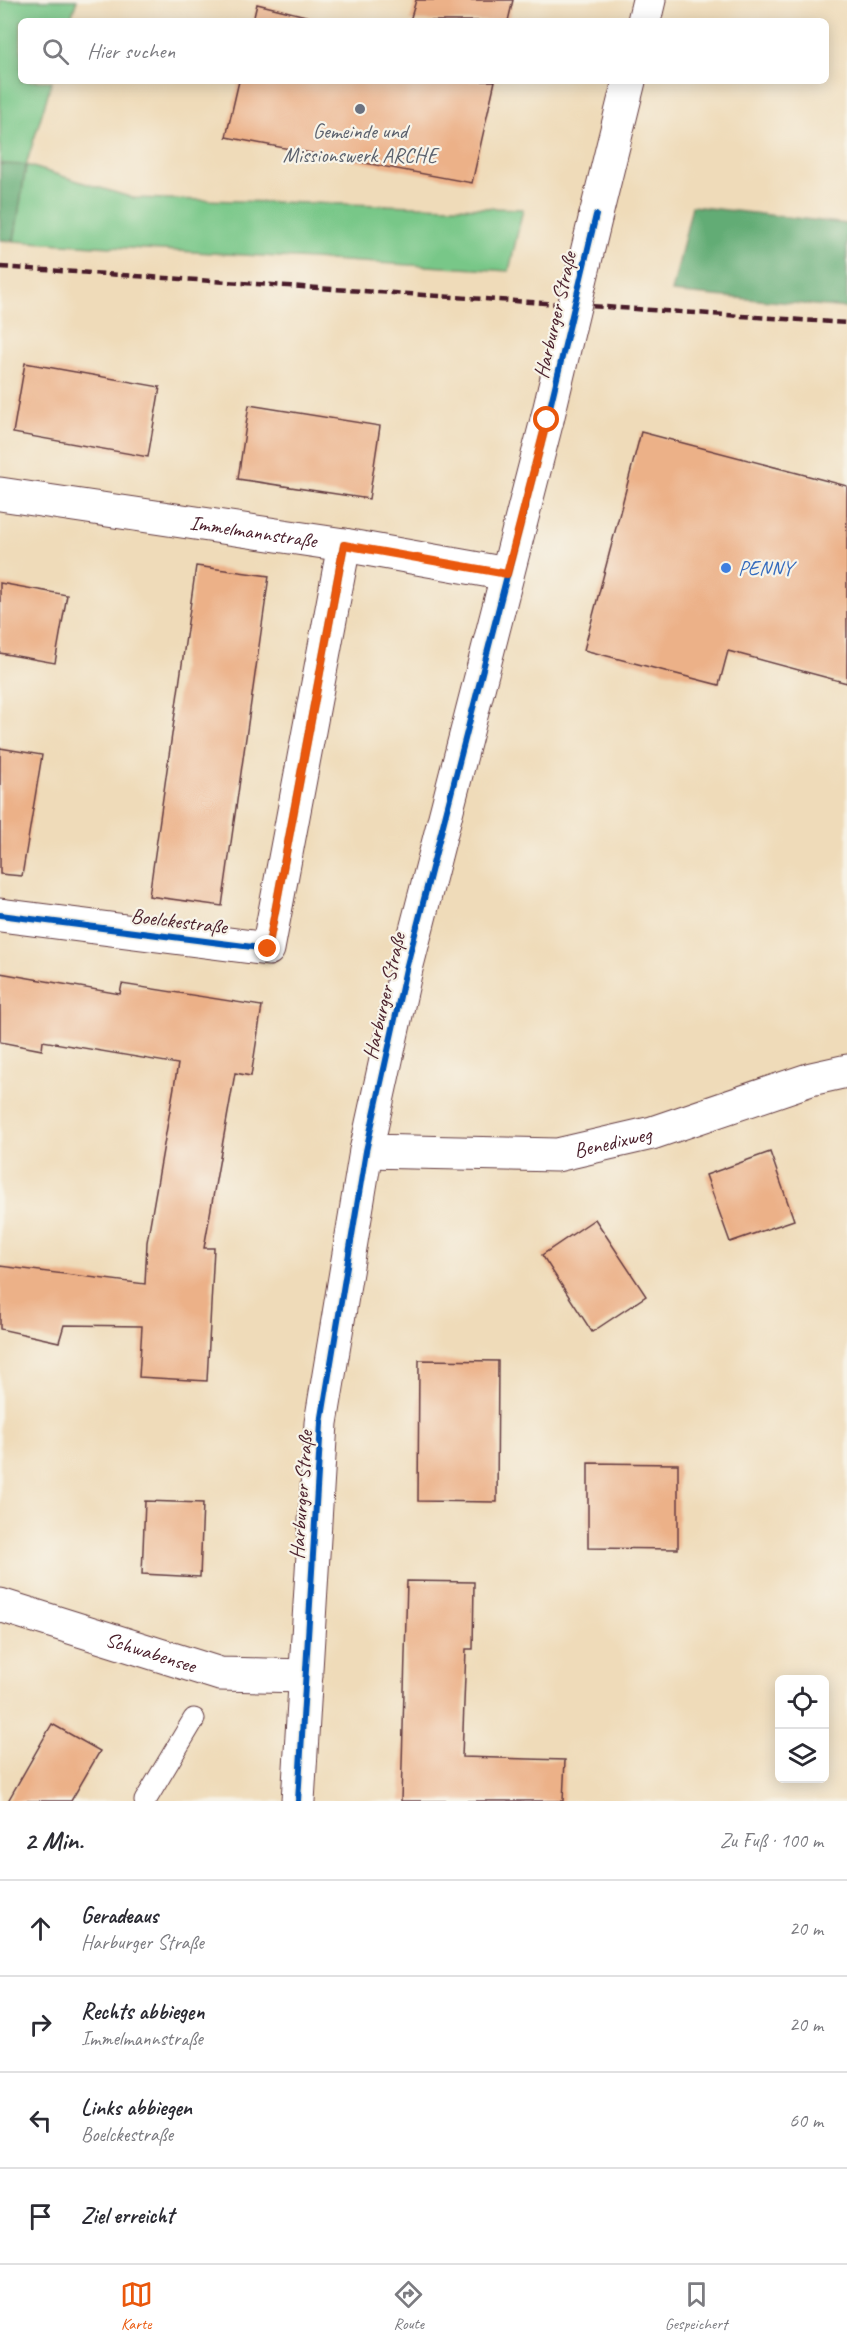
<!DOCTYPE html>
<html lang="de">
<meta charset="utf-8">
<style>
:root{--surface:#fff;--page:#f2f2f3;--text:#2b2b33;--muted:#7c7c81;--line:#e1e1e2;--accent:#ea580c}
body{margin:0;font-family:Caveat,sans-serif;background:var(--page);color:var(--text)}
.controls{position:absolute;right:18px;bottom:18px;display:grid;overflow:hidden;border-radius:9px;box-shadow:0 3px 15px #0003}
.controls button{width:54px;height:54px;display:grid;place-items:center;padding:0;border:0;border-bottom:2px solid var(--line);background:var(--surface);color:var(--text);font:30px sans-serif}
.stop{position:absolute;width:18px;height:18px;margin:-14px;border:4px solid #ea580c;border-radius:50%;background:#fff}
.stop.end{background:#ea580c;border-color:#fff;box-shadow:0 2px 6px #0008}
.list{margin:0;padding:0;list-style:none}
h2{display:flex;justify-content:space-between;align-items:center;height:78px;margin:0;padding:0 24px;font-size:26px}
h2 small{font-size:20px;font-weight:400;color:var(--muted)}
.list li{display:grid;grid-template-columns:39px 1fr auto;gap:18px;align-items:center;box-sizing:border-box;height:96px;padding:0 24px;border-top:2px solid var(--line)}
.list b{display:block;font-size:22px;white-space:nowrap}
.list p{margin:0;font-size:20px;white-space:nowrap;color:var(--muted)}
.list em{font-size:20px;font-style:normal;color:var(--muted)}
.icon{flex:none;width:33px;height:33px;fill:none;stroke:currentColor;stroke-width:2;stroke-linecap:round;stroke-linejoin:round}
.map{position:relative;flex:none;width:847px;height:1801px;overflow:hidden}
.search{position:absolute;background:var(--surface);box-shadow:0 3px 15px #0003;left:18px;right:18px;top:18px;height:66px;display:flex;align-items:center;gap:15px;box-sizing:border-box;padding:0 21px;border-radius:9px;color:var(--muted);font-size:22px}
.sheet{height:462px;background:var(--surface)}
nav{display:flex;justify-content:space-around;align-items:center;box-sizing:border-box;height:84px;border-top:2px solid var(--line);background:var(--surface);font-size:16px;color:var(--muted)}
nav a{display:grid;justify-items:center;gap:3px}
nav .on{color:var(--accent)}
.map>svg:first-child{display:block}
.green{fill:#78c788;stroke:#61735a;stroke-width:1.5}
.forest{fill:#62ac74;stroke:#566650;stroke-width:1.5}
.building{fill:#ecb188}
.lines{fill:none;stroke-linecap:round;stroke-linejoin:round}
.service-casing{stroke:#633b40;stroke-width:23}
.minor-casing{stroke:#633b40;stroke-width:35}
.secondary-casing{stroke:#633b40;stroke-width:35}
.service{stroke:#fff;stroke-width:21}
.minor{stroke:#fff;stroke-width:33}
.secondary{stroke:#fff;stroke-width:33}
.rail{stroke:#4a1f2b;stroke-width:4.5;stroke-dasharray:9 4.5;stroke-linecap:butt}
.secondary-bridge-casing{stroke:#633b40;stroke-width:35;stroke-linecap:butt}
.secondary-bridge{stroke:#fff;stroke-width:33}
.cycleway-casing{stroke:#f7f3e8;stroke-width:10}
.cycleway{stroke:#0057b8;stroke-width:6}
.route{stroke:#ea580c;stroke-width:8}
.worship-dot{fill:#6b7280;stroke:#f7f3e8;stroke-width:2}
.shop-dot{fill:#3f7fe0;stroke:#f7f3e8;stroke-width:2}
.labels{text-anchor:middle;dominant-baseline:central;stroke-width:4.5;stroke-linejoin:round;paint-order:stroke}
.worship-label{font-size:21px;fill:#5b616d;stroke:#f7f3e8}
.street-label{font-size:21px;fill:#4a1f2b;stroke:#f7f3e8}
.shop-label{font-size:21px;fill:#366cbe;stroke:#f7f3e8;text-anchor:start}
</style>
<div class="map">
<svg width="847" height="1801" viewBox="0 0 847 1801">
<rect width="100%" height="100%" fill="#f7f3e8"/>
<filter id="ink" filterUnits="userSpaceOnUse"><feTurbulence type="fractalNoise" baseFrequency=".0167" numOctaves="2"/><feDisplacementMap in="SourceGraphic" scale="12" xChannelSelector="R" yChannelSelector="G"/><feConvolveMatrix kernelMatrix="1 2 1 2 8 2 1 2 1" color-interpolation-filters="sRGB"/></filter>
<filter id="wash" filterUnits="userSpaceOnUse"><feTurbulence type="fractalNoise" baseFrequency=".008" numOctaves="4" result="noise"/><feDisplacementMap in="SourceGraphic" scale="24" xChannelSelector="R" yChannelSelector="G"/><feGaussianBlur stdDeviation="1.35" result="paint"/><feColorMatrix in="noise" values="0 0 0 0 0 0 0 0 0 0 0 0 0 0 0 0 0 1.4 0 .05"/><feComposite in="paint" operator="in"/></filter>
<g filter="url(#wash)">
<rect width="100%" height="100%" fill="#efdbb9"/>
<path class="green" d="M0 0H77L70 21H21V81H52L26 165 133 198 523 209 509 271 14 241 26 166 0 164Z"/>
<path class="forest" d="M0 164 26 165 14 241 0 240Z
M692 206 847 224V308L672 292Z"/>
<g id="blocks">
<path class="building" d="M416 0H513L508 21H410Z
M257 4 326 21H253Z
M239 81H495L472 183 226 137Z
M25 363 160 387 148 457 13 433Z
M249 405 380 426 369 499 238 479Z
M641 432 847 486V683L728 651 719 685 584 650Z
M196 566 269 576 222 906 149 896Z
M0 583 67 595 55 663 0 653Z
M0 748 42 755 22 876 0 874Z
M0 973 120 994 122 984 262 1006 251 1076 235 1073 204 1248H214L207 1381 139 1377 142 1326 64 1325 59 1342 0 1329V1266L145 1284 147 1242 178 1064 43 1041 42 1050 0 1042Z
M770 1152 794 1220 730 1242 706 1175Z
M595 1219 646 1296 592 1332 542 1255Z
M419 1360 498 1361 497 1502 418 1501Z
M588 1463 678 1464V1549L588 1548Z
M145 1501 203 1503 200 1577 142 1574Z
M407 1581 474 1582 473 1649H466L462 1757 565 1760 563 1801H401Z
M52 1724 100 1751 71 1801H8Z"/>
</g>
</g>
<g filter="url(#ink)">
<use href="#blocks" fill-opacity="0" stroke="#633b40" stroke-width="1.5"/>
<g class="lines">
<defs>
<path id="service" d="M145 1801 194 1719"/>
<g id="minor">
<path id="s1" d="M0 494 344 545 507 574"/>
<path d="M0 915 268 949 344 545"/>
<path id="s2" d="M366 1151 557 1155 652 1133 811 1079 847 1071"/>
<path id="s3" d="M0 1605 220 1674 306 1676"/>
</g>
<path id="secondary" d="M644 21 649 0
M596 215 629 81
M298 1801 321 1423 366 1151 406 969 547 420"/>
</defs>
<use href="#service" class="service-casing"/>
<use href="#minor" class="minor-casing"/>
<use href="#secondary" class="secondary-casing"/>
<use href="#service" class="service"/>
<use href="#minor" class="minor"/>
<use href="#secondary" class="secondary"/>
<path class="rail" d="M0 267 847 323"/>
<defs>
<path id="secondary-bridge" d="M547 420 596 215"/>
</defs>
<use href="#secondary-bridge" class="secondary-bridge-casing"/>
<use href="#secondary-bridge" class="secondary-bridge"/>
<defs>
<path id="cycleway" d="M0 915 268 949 344 545
M298 1801 321 1423 366 1151 406 969 547 420 596 215"/>
</defs>
<use href="#cycleway" class="cycleway-casing"/>
<use href="#cycleway" class="cycleway"/>
</g>
</g>
<g class="lines" filter="url(#ink)">
<path class="route" d="M268 949 344 545 507 574 547 420"/>
</g>
<circle class="worship-dot" cx="360" cy="109" r="6"/>
<circle class="shop-dot" cx="726" cy="568" r="6"/>
<g class="labels">
<g class="worship-label">
<text x="360" y="131">Gemeinde und<tspan x="360" dy="24">Missionswerk ARCHE</tspan></text>
</g>
<g class="street-label">
<text transform="translate(555 315) rotate(-77)">Harburger Straße</text>
<text stroke="none"><textPath href="#s1" startOffset="256">Immelmannstraße</textPath></text>
<text transform="translate(179 921) rotate(7)">Boelckestraße</text>
<text transform="translate(384 996) rotate(-77)">Harburger Straße</text>
<text stroke="none"><textPath href="#s2" startOffset="248">Benedixweg</textPath></text>
<text transform="translate(301 1495) rotate(-86)">Harburger Straße</text>
<text stroke="none"><textPath href="#s3" startOffset="158">Schwabensee</textPath></text>
</g>
<g class="shop-label">
<text x="738" y="568">PENNY</text>
</g>
</g>
</svg>
<div class="controls">
<button><svg class="icon" aria-label="locate" viewBox="0 0 24 24"><circle cx="12" cy="12" r="6"/><path d="M12 2v4M12 18v4M2 12h4M18 12h4"/></svg></button>
<button><svg class="icon" aria-label="layers" viewBox="0 0 24 24"><path d="M12 4l9 5-9 5-9-5zM3 14l9 5 9-5"/></svg></button>
</div>
<div class="stop" style="left:547px;top:420px"></div>
<div class="stop end" style="left:268px;top:949px"></div>
<div class="search"><svg class="icon" aria-label="search" viewBox="0 0 24 24"><circle cx="10" cy="10" r="6"/><path d="M15 15l6 6"/></svg>Hier suchen</div>
</div>
<section class="sheet">
<h2>2 Min.<small>Zu Fuß · 100 m</small></h2>
<ul class="list">
<li><svg class="icon" aria-label="ahead" viewBox="0 0 24 24"><path d="M12 20V5M6 11l6-6 6 6"/></svg><div><b>Geradeaus</b><p>Harburger Straße</p></div><em>20 m</em></li>
<li><svg class="icon" aria-label="right" viewBox="0 0 24 24"><path d="M7 20v-9h11M14 6l5 5-5 5"/></svg><div><b>Rechts abbiegen</b><p>Immelmannstraße</p></div><em>20 m</em></li>
<li><svg class="icon" aria-label="left" viewBox="0 0 24 24"><path d="M17 20v-9H6M10 6l-5 5 5 5"/></svg><div><b>Links abbiegen</b><p>Boelckestraße</p></div><em>60 m</em></li>
<li><svg class="icon" aria-label="arrive" viewBox="0 0 24 24"><path d="M6 21V4h12l-3 4 3 4H6"/></svg><div><b>Ziel erreicht</b></div></li>
</ul>
</section>
<nav>
<a class="on"><svg class="icon" aria-label="map" viewBox="0 0 24 24"><path d="M3 6l6-2 6 2 6-2v14l-6 2-6-2-6 2zM9 4v14M15 6v14"/></svg>Karte</a>
<a><svg class="icon" aria-label="directions" viewBox="0 0 24 24"><path d="M12 3l9 9-9 9-9-9zM9 14v-3h6M13 9l2 2-2 2"/></svg>Route</a>
<a><svg class="icon" aria-label="saved" viewBox="0 0 24 24"><path d="M7 4h10v16l-5-4-5 4z"/></svg>Gespeichert</a>
</nav>
